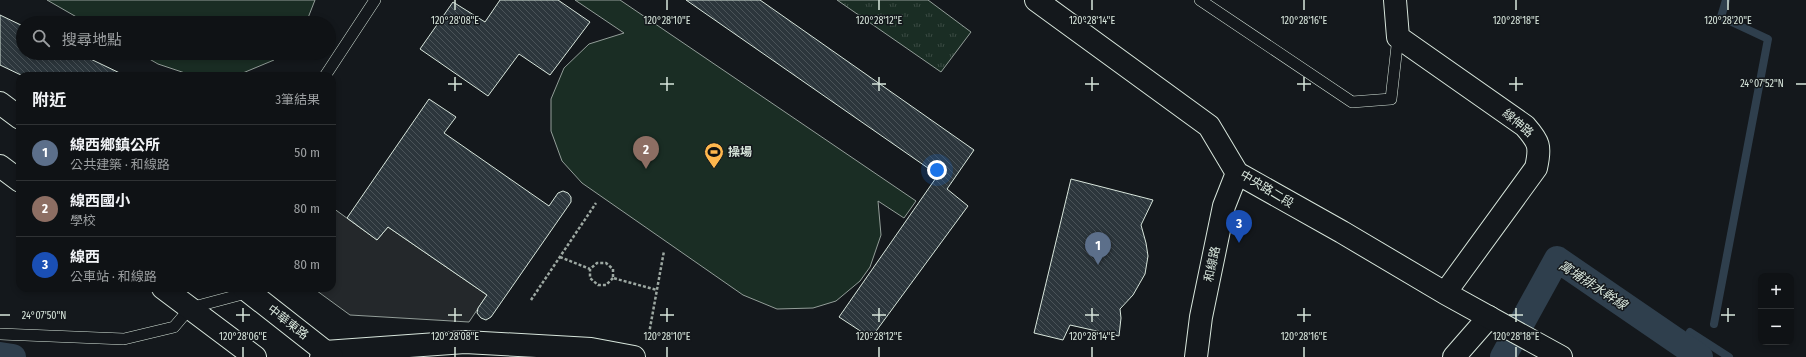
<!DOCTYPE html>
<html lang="zh-TW">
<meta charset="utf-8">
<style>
:root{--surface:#0f1215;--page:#1d2022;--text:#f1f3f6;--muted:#9b9ea0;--line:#2f3234;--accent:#ffb74d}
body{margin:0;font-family:"Fira Sans Condensed","Noto Sans TC",sans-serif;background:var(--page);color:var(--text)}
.controls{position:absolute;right:12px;bottom:12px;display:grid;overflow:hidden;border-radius:8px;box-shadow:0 2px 6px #0003}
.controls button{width:36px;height:36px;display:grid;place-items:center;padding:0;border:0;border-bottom:1px solid var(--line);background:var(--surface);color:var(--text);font:20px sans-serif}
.you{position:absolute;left:937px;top:170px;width:14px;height:14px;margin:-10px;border:3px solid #fff;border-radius:50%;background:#1a73e8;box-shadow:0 0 0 6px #1a73e833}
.badge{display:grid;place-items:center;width:26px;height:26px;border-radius:50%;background:var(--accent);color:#fff;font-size:13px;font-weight:700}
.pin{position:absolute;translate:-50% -33px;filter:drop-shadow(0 1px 2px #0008)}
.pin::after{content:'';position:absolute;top:21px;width:14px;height:12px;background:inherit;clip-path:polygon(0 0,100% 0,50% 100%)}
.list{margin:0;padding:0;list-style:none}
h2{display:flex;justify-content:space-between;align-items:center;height:52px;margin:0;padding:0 16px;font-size:17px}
h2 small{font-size:13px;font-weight:400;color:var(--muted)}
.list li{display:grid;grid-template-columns:26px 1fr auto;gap:12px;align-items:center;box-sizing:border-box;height:56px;padding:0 16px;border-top:1px solid var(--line)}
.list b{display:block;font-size:15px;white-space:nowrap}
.list p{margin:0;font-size:13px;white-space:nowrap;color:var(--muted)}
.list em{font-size:13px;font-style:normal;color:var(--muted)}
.icon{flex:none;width:22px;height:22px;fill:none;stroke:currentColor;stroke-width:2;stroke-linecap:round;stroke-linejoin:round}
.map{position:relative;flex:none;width:1806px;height:357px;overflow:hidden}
.search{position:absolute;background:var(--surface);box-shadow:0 2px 6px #0003;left:16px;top:16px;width:320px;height:44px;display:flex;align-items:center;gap:10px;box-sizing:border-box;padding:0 14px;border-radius:22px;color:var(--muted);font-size:15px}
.panel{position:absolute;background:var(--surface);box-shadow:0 2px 6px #0003;left:16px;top:72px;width:320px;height:220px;border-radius:12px}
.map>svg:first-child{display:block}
.grass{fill:url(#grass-tufts);stroke:#939e99}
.green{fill:#1a2d24;stroke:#939e99}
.parking{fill:#24282b;stroke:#939e99}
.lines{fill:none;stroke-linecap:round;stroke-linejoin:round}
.stream{stroke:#2f3f4d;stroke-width:8}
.canal{stroke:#2f3f4d;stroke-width:26}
.building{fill:url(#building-back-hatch);stroke:#d8e6dc}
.service-casing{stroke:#d8e6dc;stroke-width:12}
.minor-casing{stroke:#d8e6dc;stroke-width:24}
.tertiary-casing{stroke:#d8e6dc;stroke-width:24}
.secondary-casing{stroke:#d8e6dc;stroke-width:24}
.path{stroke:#9da8a2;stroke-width:2.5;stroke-dasharray:3 2;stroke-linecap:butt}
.service{stroke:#14181c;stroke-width:11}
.minor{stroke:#14181c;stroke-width:22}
.tertiary{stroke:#14181c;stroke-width:22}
.secondary{stroke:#14181c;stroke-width:22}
.ticks{fill:none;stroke:#d8e6dc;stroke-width:1.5}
.labels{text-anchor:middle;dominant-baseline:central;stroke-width:3;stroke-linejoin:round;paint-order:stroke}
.street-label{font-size:12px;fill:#d8e6dc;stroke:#14181c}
.poi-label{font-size:12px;font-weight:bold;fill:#d8e6dc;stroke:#14181c;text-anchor:start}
.water-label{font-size:13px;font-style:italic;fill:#d8e6dc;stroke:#14181c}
.ticks-label{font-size:10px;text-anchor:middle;fill:#d8e6dc;stroke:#14181c;stroke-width:3;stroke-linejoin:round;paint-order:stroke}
</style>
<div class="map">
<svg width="1806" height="357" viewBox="0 0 1806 357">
<defs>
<pattern id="grass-tufts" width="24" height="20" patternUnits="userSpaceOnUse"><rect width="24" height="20" fill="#1a2d24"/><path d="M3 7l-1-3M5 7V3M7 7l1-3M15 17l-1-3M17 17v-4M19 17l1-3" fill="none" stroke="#3b4b43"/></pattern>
<pattern id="building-back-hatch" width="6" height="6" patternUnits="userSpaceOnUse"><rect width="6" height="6" fill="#2c363c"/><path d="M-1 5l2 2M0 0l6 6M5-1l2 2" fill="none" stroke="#4a5358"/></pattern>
</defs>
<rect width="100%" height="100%" fill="#14181c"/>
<path class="grass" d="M837 0H928L971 32 941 72Z"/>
<path class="green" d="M47 0H315L306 23H87Z
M575 0H620L916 201 904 218 878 201 881 235 870 267 860 281 836 301 813 308 777 309 743 295 582 183 562 161 551 131V99L564 68 589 44 624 33Z
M139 53H281L274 60 238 75 194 76 158 64Z"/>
<path class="parking" d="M333 208 377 240 388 227 487 295 469 322 350 315 313 288H332Z"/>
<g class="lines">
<path class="stream" d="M1714 324 1768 39 1721 17 1726 0
M1690 332 1729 357"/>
<path class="canal" d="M0 355 13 357
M1503 357 1557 259 1700 357"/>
</g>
<path class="building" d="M500 0H558L590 22 550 75 519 54 488 96 420 49 453 2 485 22Z
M686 0H760L974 150 947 189 968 206 871 338 839 317 938 175Z
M0 15 23 26V53H78L126 76H23L0 65Z
M429 99 456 117 444 133 549 206 558 193 563 191 568 193 571 197V202L491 317 486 320 481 318 477 313 478 308 487 295 388 227 377 240 347 218Z
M1071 179 1153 200 1141 225 1146 243 1148 256 1145 274 1133 295 1120 309 1121 318 1119 336 1070 325 1063 340 1034 333Z"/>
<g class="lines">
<defs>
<path id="service" d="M1200 0 1352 102 1391 99 1398 37
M325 76 375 0
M0 334 124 339 174 327 190 308 250 292"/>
<path id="minor" d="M321 357 325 352 465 342 591 349 634 357
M1454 357 1489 317"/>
<path id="tertiary" d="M1036 0 1209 126 1237 173 1342 232 1445 293 1561 357
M1395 0 1398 37 1525 126C1539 142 1541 146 1536 168L1445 293
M1196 357 1201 317 1224 206 1237 173"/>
<path id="secondary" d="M0 103 20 118
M0 166 20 181
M163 288 255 357
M244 288 332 357"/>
</defs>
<use href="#service" class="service-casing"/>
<use href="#minor" class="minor-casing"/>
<use href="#tertiary" class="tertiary-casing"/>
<use href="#secondary" class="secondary-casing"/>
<path class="path" d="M560 257 590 269
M613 278 606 285H598L590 278V269L597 263H606L613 269V278L657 290
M531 300 596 203
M648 339 664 251"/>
<use href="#service" class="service"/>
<use href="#minor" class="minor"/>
<use href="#tertiary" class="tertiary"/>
<use href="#secondary" class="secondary"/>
</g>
<path class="ticks" d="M455 0V10M667 0V10M879 0V10M1092 0V10M1304 0V10M1516 0V10M1728 0V10M455 77V91M667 77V91M879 77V91M1092 77V91M1304 77V91M1516 77V91M448 84H462M660 84H674M872 84H886M1085 84H1099M1297 84H1311M1509 84H1523M1796 84H1806M243 308V322M455 308V322M667 308V322M879 308V322M1092 308V322M1304 308V322M1516 308V322M1728 308V322M0 315H10M236 315H250M448 315H462M660 315H674M872 315H886M1085 315H1099M1297 315H1311M1509 315H1523M1721 315H1735M243 347V357M455 347V357M667 347V357M879 347V357M1092 347V357M1304 347V357M1516 347V357"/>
<defs>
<symbol id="stadium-pin" viewBox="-11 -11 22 30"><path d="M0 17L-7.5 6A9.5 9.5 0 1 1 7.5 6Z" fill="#ffb74d" stroke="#14181c"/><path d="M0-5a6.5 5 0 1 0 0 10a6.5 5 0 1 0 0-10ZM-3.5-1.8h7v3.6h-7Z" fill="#111"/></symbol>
</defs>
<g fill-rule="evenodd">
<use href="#stadium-pin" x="703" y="141" width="22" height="30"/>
</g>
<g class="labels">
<g class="street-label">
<text transform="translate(1518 123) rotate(40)">線伸路</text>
<text transform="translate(1267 189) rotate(31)">中央路二段</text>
<text transform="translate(1212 264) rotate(-78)">和線路</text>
<text transform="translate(288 322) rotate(38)">中華東路</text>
</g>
<g class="poi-label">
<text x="728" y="152">操場</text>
</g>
<g class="water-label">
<text transform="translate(1593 285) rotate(33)">寓埔排水幹線</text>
</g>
</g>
<g class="ticks-label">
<text x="455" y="24">120°28'08"E</text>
<text x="667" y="24">120°28'10"E</text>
<text x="879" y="24">120°28'12"E</text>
<text x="1092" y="24">120°28'14"E</text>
<text x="1304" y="24">120°28'16"E</text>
<text x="1516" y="24">120°28'18"E</text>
<text x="1728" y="24">120°28'20"E</text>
<text x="1762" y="87">24°07'52"N</text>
<text x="44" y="319">24°07'50"N</text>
<text x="243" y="340">120°28'06"E</text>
<text x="455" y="340">120°28'08"E</text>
<text x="667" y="340">120°28'10"E</text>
<text x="879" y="340">120°28'12"E</text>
<text x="1092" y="340">120°28'14"E</text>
<text x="1304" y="340">120°28'16"E</text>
<text x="1516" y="340">120°28'18"E</text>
</g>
</svg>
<div class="controls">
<button>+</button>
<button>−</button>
</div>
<div class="you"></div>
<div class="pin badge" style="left:1098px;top:265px;background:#5c6f8a">1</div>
<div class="pin badge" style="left:646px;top:169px;background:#8d6e63">2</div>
<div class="pin badge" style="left:1239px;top:243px;background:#1a4fb4">3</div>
<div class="search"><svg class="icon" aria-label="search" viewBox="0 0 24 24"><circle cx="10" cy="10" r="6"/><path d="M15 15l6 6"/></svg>搜尋地點</div>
<section class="panel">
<h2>附近<small>3筆結果</small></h2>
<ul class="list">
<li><span class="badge" style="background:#5c6f8a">1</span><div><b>線西鄉鎮公所</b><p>公共建築 · 和線路</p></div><em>50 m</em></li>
<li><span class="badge" style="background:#8d6e63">2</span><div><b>線西國小</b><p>學校</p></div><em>80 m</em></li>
<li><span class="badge" style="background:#1a4fb4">3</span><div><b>線西</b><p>公車站 · 和線路</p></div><em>80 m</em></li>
</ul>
</section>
</div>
